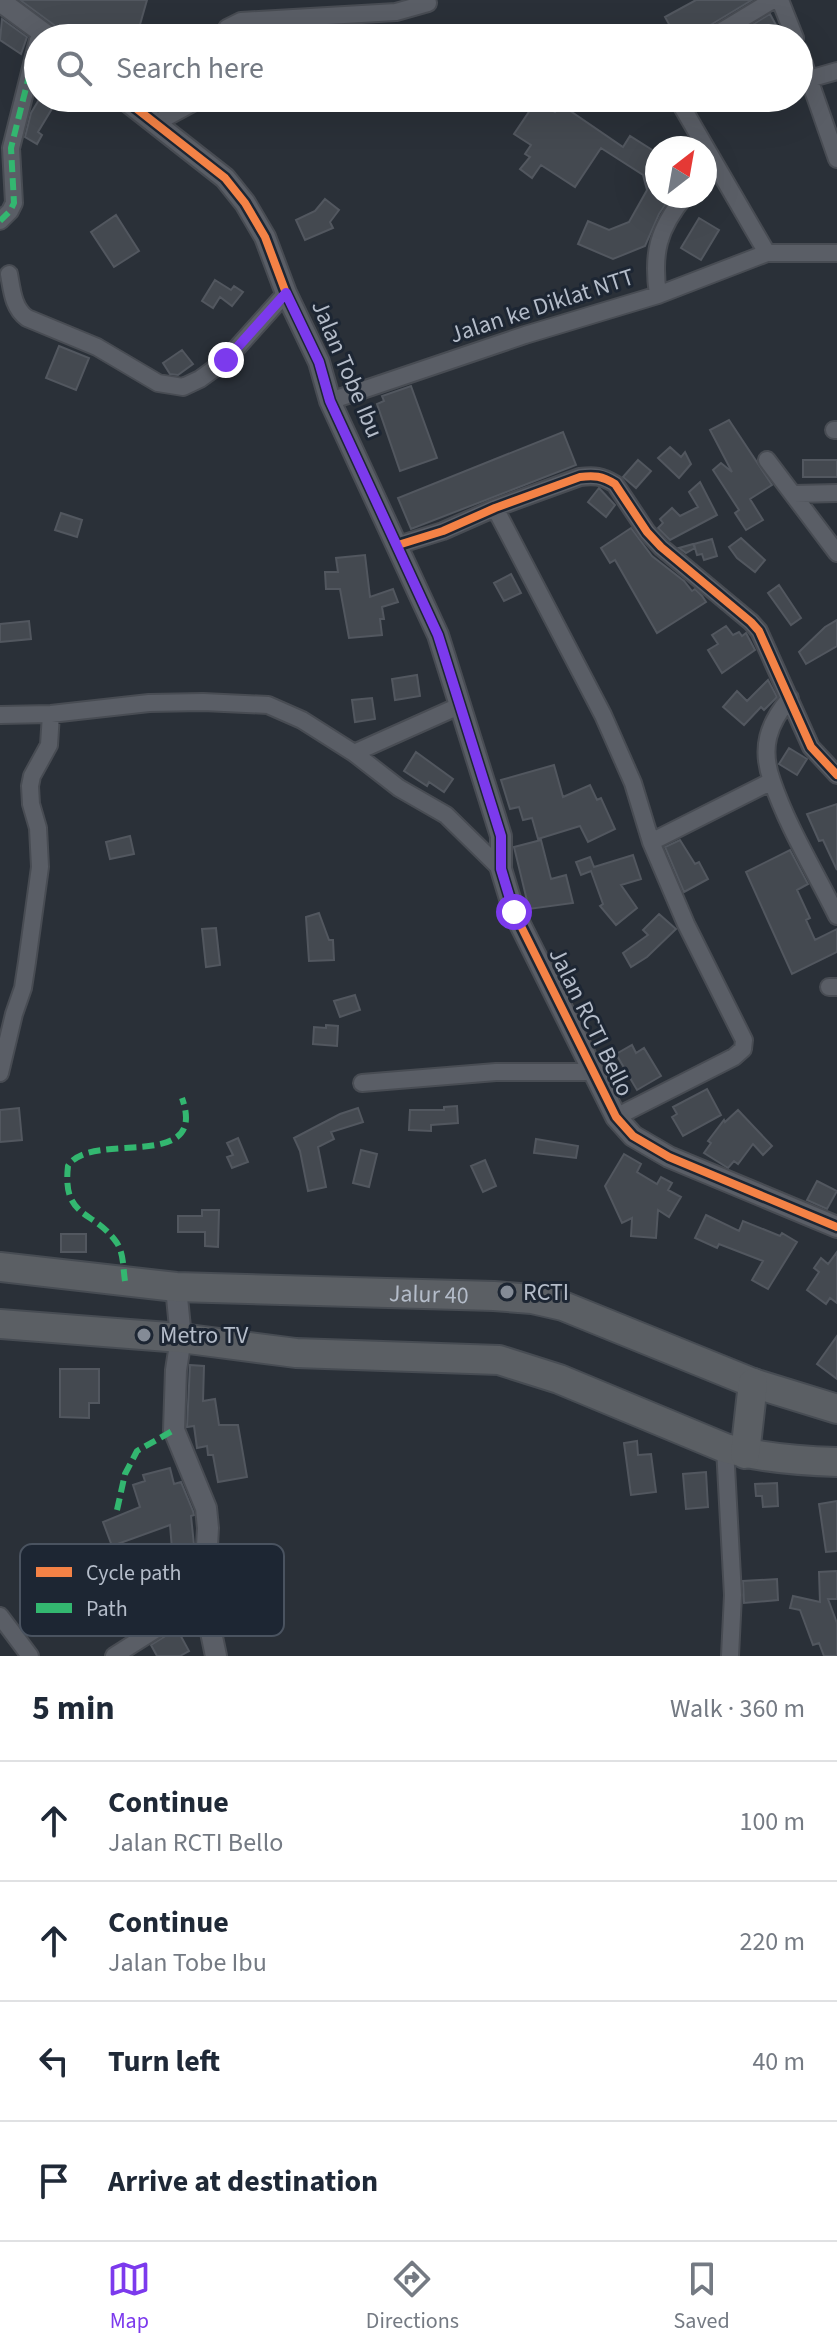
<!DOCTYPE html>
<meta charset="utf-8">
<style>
:root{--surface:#fff;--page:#f2f2f3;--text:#1f2937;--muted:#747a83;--line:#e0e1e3;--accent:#7c3aed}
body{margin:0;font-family:"Source Sans 3",sans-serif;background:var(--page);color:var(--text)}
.compass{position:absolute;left:645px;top:136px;width:72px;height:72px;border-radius:50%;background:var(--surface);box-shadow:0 8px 32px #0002;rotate:31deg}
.stop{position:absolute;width:24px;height:24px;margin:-18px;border:6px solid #7c3aed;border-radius:50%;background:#fff}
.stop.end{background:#7c3aed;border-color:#fff;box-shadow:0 2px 8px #0008}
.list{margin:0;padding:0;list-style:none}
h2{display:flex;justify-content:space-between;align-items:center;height:104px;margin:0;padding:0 32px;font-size:34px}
h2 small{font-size:26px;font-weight:400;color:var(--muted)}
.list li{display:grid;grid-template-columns:52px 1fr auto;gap:24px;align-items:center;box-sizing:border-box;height:120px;padding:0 32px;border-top:2px solid var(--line)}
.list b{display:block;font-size:30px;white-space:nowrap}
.list p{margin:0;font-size:26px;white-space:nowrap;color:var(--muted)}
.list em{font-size:26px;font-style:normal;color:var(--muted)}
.icon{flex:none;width:44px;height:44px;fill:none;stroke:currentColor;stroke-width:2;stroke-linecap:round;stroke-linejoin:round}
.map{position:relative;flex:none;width:837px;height:1656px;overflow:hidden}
.search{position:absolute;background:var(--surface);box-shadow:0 8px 32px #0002;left:24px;right:24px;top:24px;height:88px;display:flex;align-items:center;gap:20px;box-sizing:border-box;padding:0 28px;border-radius:44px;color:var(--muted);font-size:30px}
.sheet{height:584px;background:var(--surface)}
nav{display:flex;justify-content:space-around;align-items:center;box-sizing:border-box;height:112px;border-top:2px solid var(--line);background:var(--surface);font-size:22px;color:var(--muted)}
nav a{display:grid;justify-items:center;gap:4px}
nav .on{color:var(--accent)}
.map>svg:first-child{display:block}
.building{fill:#444950;stroke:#52575f;stroke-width:2}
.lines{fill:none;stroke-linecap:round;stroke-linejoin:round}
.minor-casing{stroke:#484c53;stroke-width:20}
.tertiary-casing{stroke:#484c53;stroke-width:24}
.trunk-casing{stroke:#474c53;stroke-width:32}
.minor{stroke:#5a5e66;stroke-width:16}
.tertiary{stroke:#5a5e66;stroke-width:20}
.trunk{stroke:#5b5f64;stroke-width:28}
.quiet{stroke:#33b770;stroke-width:6;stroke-dasharray:12 6;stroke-linecap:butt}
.cycleway-casing{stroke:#1d2633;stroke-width:13}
.cycleway{stroke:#f48246;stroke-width:8}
.route{stroke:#7c3aed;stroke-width:10}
.poi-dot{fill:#848b96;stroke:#1d2633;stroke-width:3}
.labels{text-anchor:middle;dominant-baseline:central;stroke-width:6;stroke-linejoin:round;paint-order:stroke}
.street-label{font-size:24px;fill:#b4bcc9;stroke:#1d2633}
.poi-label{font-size:24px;fill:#b4bcc9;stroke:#1d2633;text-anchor:start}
.key{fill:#1d2633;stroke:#4a5360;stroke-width:2}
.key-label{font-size:22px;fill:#b4bcc9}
</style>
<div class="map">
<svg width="837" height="1656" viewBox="0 0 837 1656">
<rect width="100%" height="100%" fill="#2a3038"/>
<path class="building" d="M20 0H147L139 28 154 38H63L58 28Z
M696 0H752L704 29 699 38H692L686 29 675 35 665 17Z
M770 14 783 38H731Z
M2 19 27 37 21 54 0 40Z
M40 98H49L56 102 38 132 42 135 37 144 25 137 31 113Z
M537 100 555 112 560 104 623 147 630 136 657 153V196H671L659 214 645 246 613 259 578 244 588 221 609 230 629 222 647 190 643 175 601 148 575 187 541 165 532 178 520 169 530 157 525 154 531 145 514 134Z
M325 199 339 210 330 222 333 228 305 240 296 220 315 211Z
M116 215 139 251 114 267 91 232Z
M699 218 719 230 701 260 681 248Z
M215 280 231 290 234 286 243 292 232 306 220 297 213 308 202 301Z
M59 346 89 358 76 390 46 378Z
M182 350 193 364 178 375 170 374 163 363Z
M411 386 437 458 400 471 377 404 384 401 382 396Z
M729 420 772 485 750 499 763 520 746 530 735 513 739 510 713 470 721 463 732 472 710 430Z
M563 432 576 465 411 529 398 498Z
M670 447 681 457 685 452 691 464 679 478 658 458Z
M638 460 651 471 636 488 623 477Z
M803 460H837V477H803Z
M700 482 717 515 670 540 658 528 663 523 660 519 672 508 680 516 698 507 689 492Z
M599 488 615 505 606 517 588 502Z
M61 513 82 520 77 537 55 530Z
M631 528 652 556 684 581 692 591 695 589 702 596 706 602 657 633 615 560 610 563 601 548Z
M741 538 765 560 755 572 737 558 729 547Z
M712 539 717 556 704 560 702 554 697 555 695 548 686 553 679 548 693 544 695 548 694 544Z
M365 555 370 597 393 589 398 602 382 607 384 619H380L382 635 349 638 340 589H326L325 572H338L336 558Z
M511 574 521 593 504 601 494 583Z
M779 585 801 618 791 625 768 593Z
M837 620V646L806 664 799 652 825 627Z
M29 621 31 639 0 642V624Z
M726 626 733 635 739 632 742 636 746 633 755 650 722 673 708 650 718 644 712 635Z
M417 675 420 696 395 700 392 679Z
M768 680 777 697 764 710 761 707 744 725 723 707 737 691 747 701Z
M372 698 375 719 355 722 352 700Z
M789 748 807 759 797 775 779 764Z
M416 752 453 779 444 792 429 782 427 786 404 771Z
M554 765 563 797 590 785 597 800 601 798 615 829 588 842 580 826 538 839 532 818 523 820 519 807 510 809 501 780Z
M837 804V870L823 840 819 841 807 814Z
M130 836 134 854 110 859 106 842Z
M541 840 551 879 566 875 573 903 529 909 514 847Z
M680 840 695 864 699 862 708 879 684 892 665 847Z
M790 850 808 884 797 890 810 918 806 920 815 940 837 929V952L792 974 746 872Z
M633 855 641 879 621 885 637 908 616 925 600 906 603 904 591 871 581 875 576 862 590 857 594 867Z
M319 913 329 940H333L334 960 309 961 306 917Z
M659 914 676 929 647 957 631 967 623 953 648 935 643 930Z
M216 928 220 965 206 967 202 929Z
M355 995 360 1010 340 1017 334 1001Z
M326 1025 338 1026 337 1046 313 1044 314 1027 326 1028Z
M632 1045 636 1053 644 1048 661 1076 637 1090 616 1054Z
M707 1089 721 1115 683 1136 672 1117 677 1114 673 1107Z
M457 1106 458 1123 431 1125V1131L409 1130 410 1110H444V1107Z
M19 1108 22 1140 0 1142V1110Z
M358 1108 363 1122 331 1132 334 1139 318 1147 326 1187 308 1191 300 1151 294 1138 340 1114Z
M738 1110 772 1146 763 1155 753 1144 738 1164 734 1161 728 1168 704 1153 711 1143 708 1141 724 1120 725 1122Z
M238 1138 248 1162 232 1168 227 1157 233 1155 227 1143Z
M536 1139 578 1146 576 1158 534 1153Z
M361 1150 377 1154 369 1187 353 1183Z
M624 1154 641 1164 637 1172 657 1184 661 1177 672 1183 668 1190 681 1197 669 1217 658 1210 656 1238 631 1236 632 1218 622 1223 605 1186Z
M485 1160 496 1186 483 1192 471 1166Z
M817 1181 837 1191 827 1209 807 1200Z
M202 1210H219L218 1247 205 1246V1232H178V1216H202Z
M706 1215 739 1231 743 1221 780 1236 782 1233 797 1242 768 1289 752 1280 763 1261 719 1244 717 1248 695 1238Z
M61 1234H86V1252H61Z
M837 1252V1303L830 1298 826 1304 807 1290 819 1272 814 1268 821 1258 828 1264Z
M837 1336V1379L817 1364Z
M190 1365 204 1366 203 1401 215 1399 219 1425H238L247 1477 218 1482 213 1455H208L207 1446 197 1448 194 1426 187 1427Z
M60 1369H99V1403H89V1418L60 1417Z
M637 1441 638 1455 651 1454 656 1492 631 1495 624 1443Z
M170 1468 174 1484 181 1482 193 1511 194 1515 191 1516 194 1545 193 1571 169 1573 168 1562 173 1561 170 1525 112 1546 103 1522 140 1507 133 1485 145 1481 143 1475Z
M706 1472 708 1507 686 1509 683 1474Z
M777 1483 778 1506 763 1507 762 1496H756L755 1484Z
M837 1501V1551L826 1552 819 1504Z
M837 1571V1599H828L837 1623V1656H824L819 1643 813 1645 800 1610 790 1608 793 1596 820 1602 819 1572Z
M777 1579 778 1600 744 1603 743 1581Z
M177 1629 189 1651 180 1656H157L151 1645Z"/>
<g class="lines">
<defs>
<path id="minor" d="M780 0 795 38
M223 38 227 28 241 21 396 12 428 3
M710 38 773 0
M799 50 837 159
M809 79 837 71
M677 98 767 253
M154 124 202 98
M0 221 10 211 14 203 11 148 38 40
M9 274C12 290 13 308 27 318L97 347 158 383 183 387 200 379 226 360 286 293
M658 295C652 253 658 229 685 196
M330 401 525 335 658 295 767 253H837
M834 430H837
M767 460 837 553
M794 494 837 493
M495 508 603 715 633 783 651 842
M398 545 443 531 495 508 580 477C594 475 602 476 615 484L647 532 661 547 751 622 759 631 811 747 837 775
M0 715 51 714 149 703 203 702 268 705 302 720 354 753 399 788 446 815 501 869
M354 753 459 706
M772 781C788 828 815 871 837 916
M829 987H837
M0 1073 14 1014 23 988 27 962 40 867 38 828 31 804 30 786 32 776 49 745 51 714
M362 1083 496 1072H593
M616 1117 734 1057 743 1049 744 1040 686 924 651 842 772 781C760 748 768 724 790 698
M725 1448 733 1595 730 1656
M0 1616 30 1656
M114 1656 204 1599"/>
<path id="tertiary" d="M0 1 50 38
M123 98 225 178 245 203 265 237 286 293 319 362 330 401 438 635 501 836V869L514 912 616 1117 633 1136 669 1157 837 1227
M176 1287 181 1338 176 1370 174 1430 206 1508 208 1528 204 1599 216 1656"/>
<g id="trunk">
<path id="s1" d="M0 1267 176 1287 494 1296 532 1299 563 1306 753 1383 837 1409"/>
<path d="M0 1324 181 1338 296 1353 499 1360 559 1379 725 1448C762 1458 799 1461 837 1462"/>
<path d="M745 1454 753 1383"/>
</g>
</defs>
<use href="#minor" class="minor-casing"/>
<use href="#tertiary" class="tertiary-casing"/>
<use href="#trunk" class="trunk-casing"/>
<use href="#minor" class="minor"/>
<use href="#tertiary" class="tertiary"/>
<use href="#trunk" class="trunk"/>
<path class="quiet" d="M0 221 10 211 14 203 11 148 38 40
M125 1281C123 1269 124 1254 117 1243 94 1209 62 1220 68 1166 91 1129 209 1174 182 1098
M117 1510 125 1474 137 1451 174 1430"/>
<defs>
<path id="cycleway" d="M123 98 225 178 245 203 265 237 286 293 319 362 330 401 438 635 501 836V869L514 912 616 1117 633 1136 669 1157 837 1227
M398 545 443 531 495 508 580 477C594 475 602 476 615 484L647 532 661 547 751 622 759 631 811 747 837 775"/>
</defs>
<use href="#cycleway" class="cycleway-casing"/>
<use href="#cycleway" class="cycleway"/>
</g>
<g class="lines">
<path class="route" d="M226 360 286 293 319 362 330 401 438 635 501 836V869L514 912"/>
</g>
<g class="poi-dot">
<circle cx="507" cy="1292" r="8"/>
<circle cx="144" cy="1335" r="8"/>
</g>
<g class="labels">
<g class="street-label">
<text transform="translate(542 306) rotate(-18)">Jalan ke Diklat NTT</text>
<text transform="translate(347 369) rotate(67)">Jalan Tobe Ibu</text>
<text transform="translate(591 1022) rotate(64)">Jalan RCTI Bello</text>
<text stroke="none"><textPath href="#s1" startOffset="430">Jalur 40</textPath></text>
</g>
<g class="poi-label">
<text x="523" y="1292">RCTI</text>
<text x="160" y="1335">Metro TV</text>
</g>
</g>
<rect x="20" y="1544" width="264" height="92" rx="12" class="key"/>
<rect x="36" y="1567" width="36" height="10" fill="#f48246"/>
<rect x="36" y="1603" width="36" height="10" fill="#33b770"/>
<g class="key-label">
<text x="86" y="1580">Cycle path</text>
<text x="86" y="1616">Path</text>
</g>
</svg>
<svg class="compass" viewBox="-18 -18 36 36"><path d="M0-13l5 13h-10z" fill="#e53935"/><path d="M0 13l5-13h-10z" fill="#747a83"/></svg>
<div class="stop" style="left:514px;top:912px"></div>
<div class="stop end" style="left:226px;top:360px"></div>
<div class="search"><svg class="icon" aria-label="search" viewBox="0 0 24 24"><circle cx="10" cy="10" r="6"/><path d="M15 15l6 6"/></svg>Search here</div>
</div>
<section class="sheet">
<h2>5 min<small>Walk · 360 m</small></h2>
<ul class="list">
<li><svg class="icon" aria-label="ahead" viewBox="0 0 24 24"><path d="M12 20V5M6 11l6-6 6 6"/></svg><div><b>Continue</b><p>Jalan RCTI Bello</p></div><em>100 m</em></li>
<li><svg class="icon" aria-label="ahead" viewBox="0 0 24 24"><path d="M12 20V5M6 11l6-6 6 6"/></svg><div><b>Continue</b><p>Jalan Tobe Ibu</p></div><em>220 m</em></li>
<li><svg class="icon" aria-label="left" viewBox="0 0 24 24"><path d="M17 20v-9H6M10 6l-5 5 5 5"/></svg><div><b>Turn left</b></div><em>40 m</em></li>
<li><svg class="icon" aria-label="arrive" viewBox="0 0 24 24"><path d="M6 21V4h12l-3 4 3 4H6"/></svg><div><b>Arrive at destination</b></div></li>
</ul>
</section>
<nav>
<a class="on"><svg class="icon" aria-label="map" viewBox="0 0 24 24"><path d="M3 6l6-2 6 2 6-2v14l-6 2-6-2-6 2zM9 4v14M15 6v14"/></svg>Map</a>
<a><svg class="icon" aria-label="directions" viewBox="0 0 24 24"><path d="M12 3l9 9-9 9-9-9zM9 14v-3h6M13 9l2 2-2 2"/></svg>Directions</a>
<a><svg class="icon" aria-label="saved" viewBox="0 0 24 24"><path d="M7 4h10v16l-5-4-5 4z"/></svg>Saved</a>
</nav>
